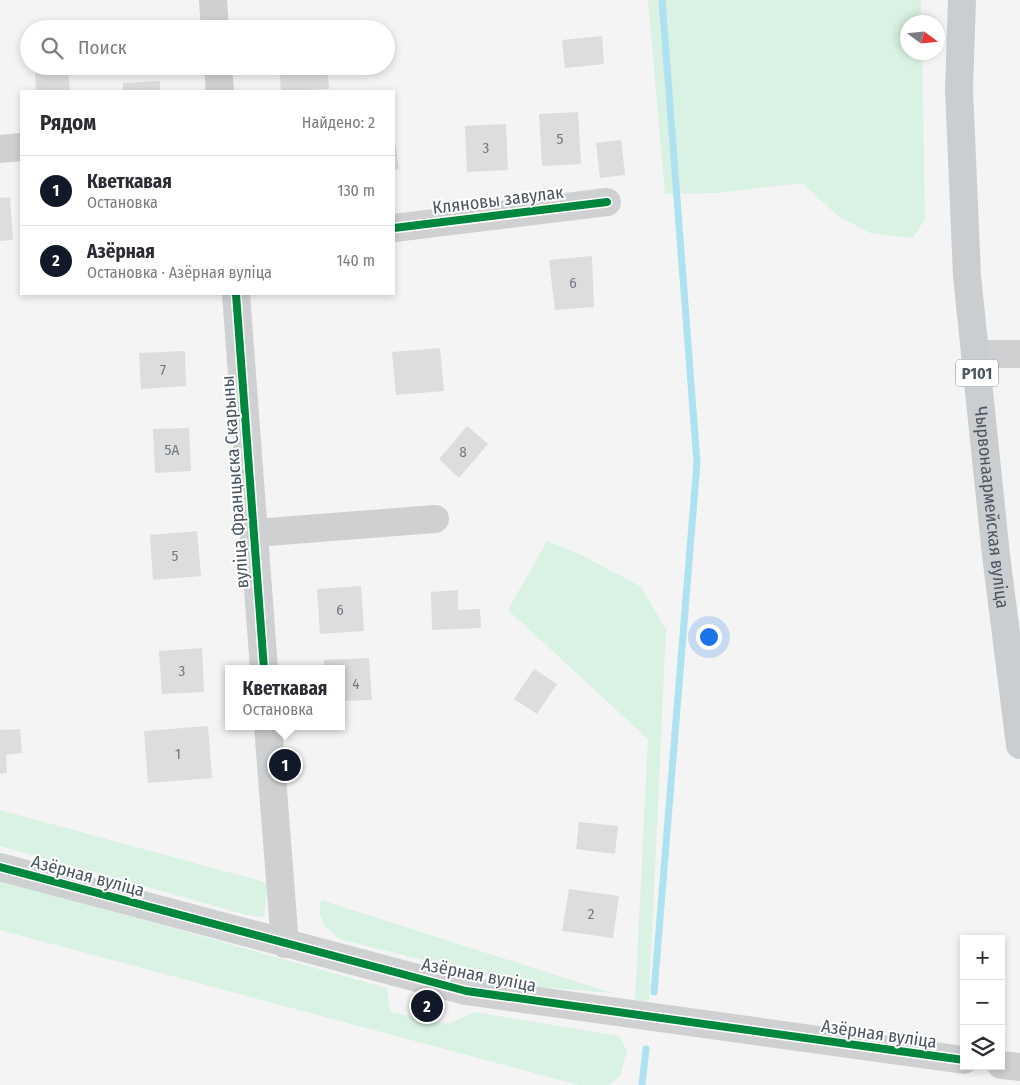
<!DOCTYPE html>
<html lang="ru">
<meta charset="utf-8">
<style>
:root{--surface:#fff;--page:#f2f2f3;--text:#2b2b33;--muted:#7c7c81;--line:#e1e1e2;--accent:#111827}
body{margin:0;font-family:"Fira Sans Condensed",sans-serif;background:var(--page);color:var(--text)}
.controls{position:absolute;right:15px;bottom:15px;display:grid;overflow:hidden;border-radius:0px;box-shadow:0 2px 8px #0003}
.controls button{width:45px;height:45px;display:grid;place-items:center;padding:0;border:0;border-bottom:1px solid var(--line);background:var(--surface);color:var(--text);font:25px sans-serif}
.compass{position:absolute;left:900px;top:15px;width:45px;height:45px;border-radius:50%;background:var(--surface);box-shadow:0 2px 8px #0003;rotate:105deg}
.you{position:absolute;left:708px;top:636px;width:18px;height:18px;margin:-12px;border:4px solid #fff;border-radius:50%;background:#1a73e8;box-shadow:0 0 0 8px #1a73e833}
.badge{display:grid;place-items:center;width:32px;height:32px;border-radius:50%;background:var(--accent);color:#fff;font-size:16px;font-weight:700}
.pin{position:absolute;translate:-50% -50%;border:2px solid #fff;box-shadow:0 1px 5px #0006}
.popup{position:absolute;left:225px;top:665px;width:120px;height:65px;box-sizing:border-box;display:grid;place-content:center;border-radius:0px;background:var(--surface);filter:drop-shadow(0 1px 4px #0005);font-size:16px;white-space:nowrap;color:var(--muted)}
.popup b{font-size:19px;color:var(--text)}
.popup::after{content:'';position:absolute;left:50%;top:100%;margin-left:-10px;border:10px solid transparent;border-top-color:var(--surface)}
.list{margin:0;padding:0;list-style:none}
h2{display:flex;justify-content:space-between;align-items:center;height:65px;margin:0;padding:0 20px;font-size:21px}
h2 small{font-size:16px;font-weight:400;color:var(--muted)}
.list li{display:grid;grid-template-columns:32px 1fr auto;gap:15px;align-items:center;box-sizing:border-box;height:70px;padding:0 20px;border-top:1px solid var(--line)}
.list b{display:block;font-size:19px;white-space:nowrap}
.list p{margin:0;font-size:16px;white-space:nowrap;color:var(--muted)}
.list em{font-size:16px;font-style:normal;color:var(--muted)}
.icon{flex:none;width:28px;height:28px;fill:none;stroke:currentColor;stroke-width:2;stroke-linecap:round;stroke-linejoin:round}
.map{position:relative;flex:none;width:1020px;height:1085px;overflow:hidden}
.search{position:absolute;background:var(--surface);box-shadow:0 2px 8px #0003;left:20px;top:20px;width:375px;height:55px;display:flex;align-items:center;gap:12px;box-sizing:border-box;padding:0 18px;border-radius:28px;color:var(--muted);font-size:19px}
.panel{position:absolute;background:var(--surface);box-shadow:0 2px 8px #0003;left:20px;top:90px;width:375px;height:205px;border-radius:0px}
.map>svg:first-child{display:block}
.green{fill:#d9f2e3}
.lines{fill:none;stroke-linecap:round;stroke-linejoin:round}
.stream{stroke:#aee2f0;stroke-width:7}
.building{fill:#ddddde}
.minor{stroke:#ced0d2;stroke-width:28}
.major{stroke:#caced1;stroke-width:28}
.cycleway-casing{stroke:#fff;stroke-width:11}
.cycleway{stroke:#00873e;stroke-width:8}
.labels{text-anchor:middle;dominant-baseline:central;stroke-width:4;stroke-linejoin:round;paint-order:stroke}
.number-label{font-size:15px;fill:#707881}
.shield{fill:#fff;stroke:#808990;stroke-width:1}
.shield-label{font-size:16px;font-weight:bold;fill:#4a5661}
.street-label{font-size:18px;fill:#4a5661;stroke:#fff}
</style>
<div class="map">
<svg width="1020" height="1085" viewBox="0 0 1020 1085">
<rect width="100%" height="100%" fill="#f4f4f4"/>
<path class="green" d="M648 0H921V22H908V52L922 53 925 219 913 238 870 233 838 216 803 184 782 185 715 193 665 194Z
M547 541 579 554 640 586 666 629 649 1000 642 1001 635 1000 648 739 508 610Z
M0 810 268 883 264 917 247 915 0 846Z
M0 880 387 988 390 1012 449 1024 474 1012 619 1036 627 1051 620 1076 609 1085H579L0 930Z
M321 900 612 993 528 986 339 939 324 925 319 913Z"/>
<g class="lines">
<path class="stream" d="M654 992 697 463 662 0
M642 1085 646 1049"/>
</g>
<path class="building" d="M602 36 604 64 565 68 562 40Z
M279 66H327L329 89 281 91Z
M68 69 70 91H36L35 72Z
M160 81V91H123V83Z
M578 112 581 164 542 166 539 114Z
M506 124 508 170 467 172 465 126Z
M621 140 625 175 600 178 596 143Z
M394 141H395L399 169 394 170Z
M10 197 13 240 0 241V198Z
M592 256 594 307 555 310 549 260Z
M440 348 444 391 396 395 392 352Z
M185 351 186 386 141 389 139 353Z
M467 426 488 444 459 478 439 459Z
M189 428 191 471 155 473 153 429Z
M197 531 201 576 153 580 150 535Z
M361 586 364 631 320 634 317 589Z
M458 590V610L480 609 481 628 432 630 431 592Z
M202 648 204 692 162 694 159 651Z
M369 658 372 700 341 701V669H325L324 660Z
M534 669 557 684 537 714 514 699Z
M208 726 212 778 148 783 144 731Z
M20 729 22 753 6 755 7 773 0 774V730Z
M579 822 618 826 615 854 576 849Z
M569 889 619 896 613 938 562 931Z"/>
<g class="lines">
<path class="minor" d="M213 0 215 29
M218 66 220 91
M0 149 21 147
M394 228 607 202
M236 294 264 669
M975 354H1020
M254 533 435 519
M268 726 285 944
M0 867 466 991 964 1060
M1001 1065 1020 1067"/>
<path class="major" id="s1" d="M962 0 959 89 967 276 996 555 1020 745"/>
<defs>
<path id="cycleway" d="M394 228 607 202
M236 294 264 669
M0 867 466 991 964 1060"/>
</defs>
<use href="#cycleway" class="cycleway-casing"/>
<use href="#cycleway" class="cycleway"/>
</g>
<g class="labels">
<g class="number-label">
<text x="560" y="139">5</text>
<text x="486" y="148">3</text>
<text x="573" y="283">6</text>
<text x="163" y="370">7</text>
<text x="172" y="450">5А</text>
<text x="463" y="452">8</text>
<text x="175" y="556">5</text>
<text x="340" y="610">6</text>
<text x="182" y="671">3</text>
<text x="356" y="684">4</text>
<text x="178" y="754">1</text>
<text x="591" y="914">2</text>
</g>
<rect class="shield" x="956" y="359.5" width="42" height="27" rx="4"/>
<g class="shield-label">
<text x="977" y="373">Р101</text>
</g>
<g class="street-label">
<text transform="translate(498 200) rotate(-7)">Кляновы завулак</text>
<text transform="translate(235 482) rotate(-94)">вуліца Францыска Скарыны</text>
<text stroke="none"><textPath href="#s1" startOffset="509">Чырвонаармейская вуліца</textPath></text>
<text transform="translate(88 876) rotate(15)">Азёрная вуліца</text>
<text transform="translate(479 975) rotate(11)">Азёрная вуліца</text>
<text transform="translate(879 1034) rotate(8)">Азёрная вуліца</text>
</g>
</g>
</svg>
<div class="controls">
<button>+</button>
<button>−</button>
<button><svg class="icon" aria-label="layers" viewBox="0 0 24 24"><path d="M12 4l9 5-9 5-9-5zM3 14l9 5 9-5"/></svg></button>
</div>
<svg class="compass" viewBox="-18 -18 36 36"><path d="M0-13l5 13h-10z" fill="#e53935"/><path d="M0 13l5-13h-10z" fill="#7c7c81"/></svg>
<div class="you"></div>
<div class="pin badge" style="left:285px;top:765px">1</div>
<div class="popup"><b>Кветкавая</b>Остановка</div>
<div class="pin badge" style="left:427px;top:1006px">2</div>
<div class="search"><svg class="icon" aria-label="search" viewBox="0 0 24 24"><circle cx="10" cy="10" r="6"/><path d="M15 15l6 6"/></svg>Поиск</div>
<section class="panel">
<h2>Рядом<small>Найдено: 2</small></h2>
<ul class="list">
<li><span class="badge">1</span><div><b>Кветкавая</b><p>Остановка</p></div><em>130 m</em></li>
<li><span class="badge">2</span><div><b>Азёрная</b><p>Остановка · Азёрная вуліца</p></div><em>140 m</em></li>
</ul>
</section>
</div>
